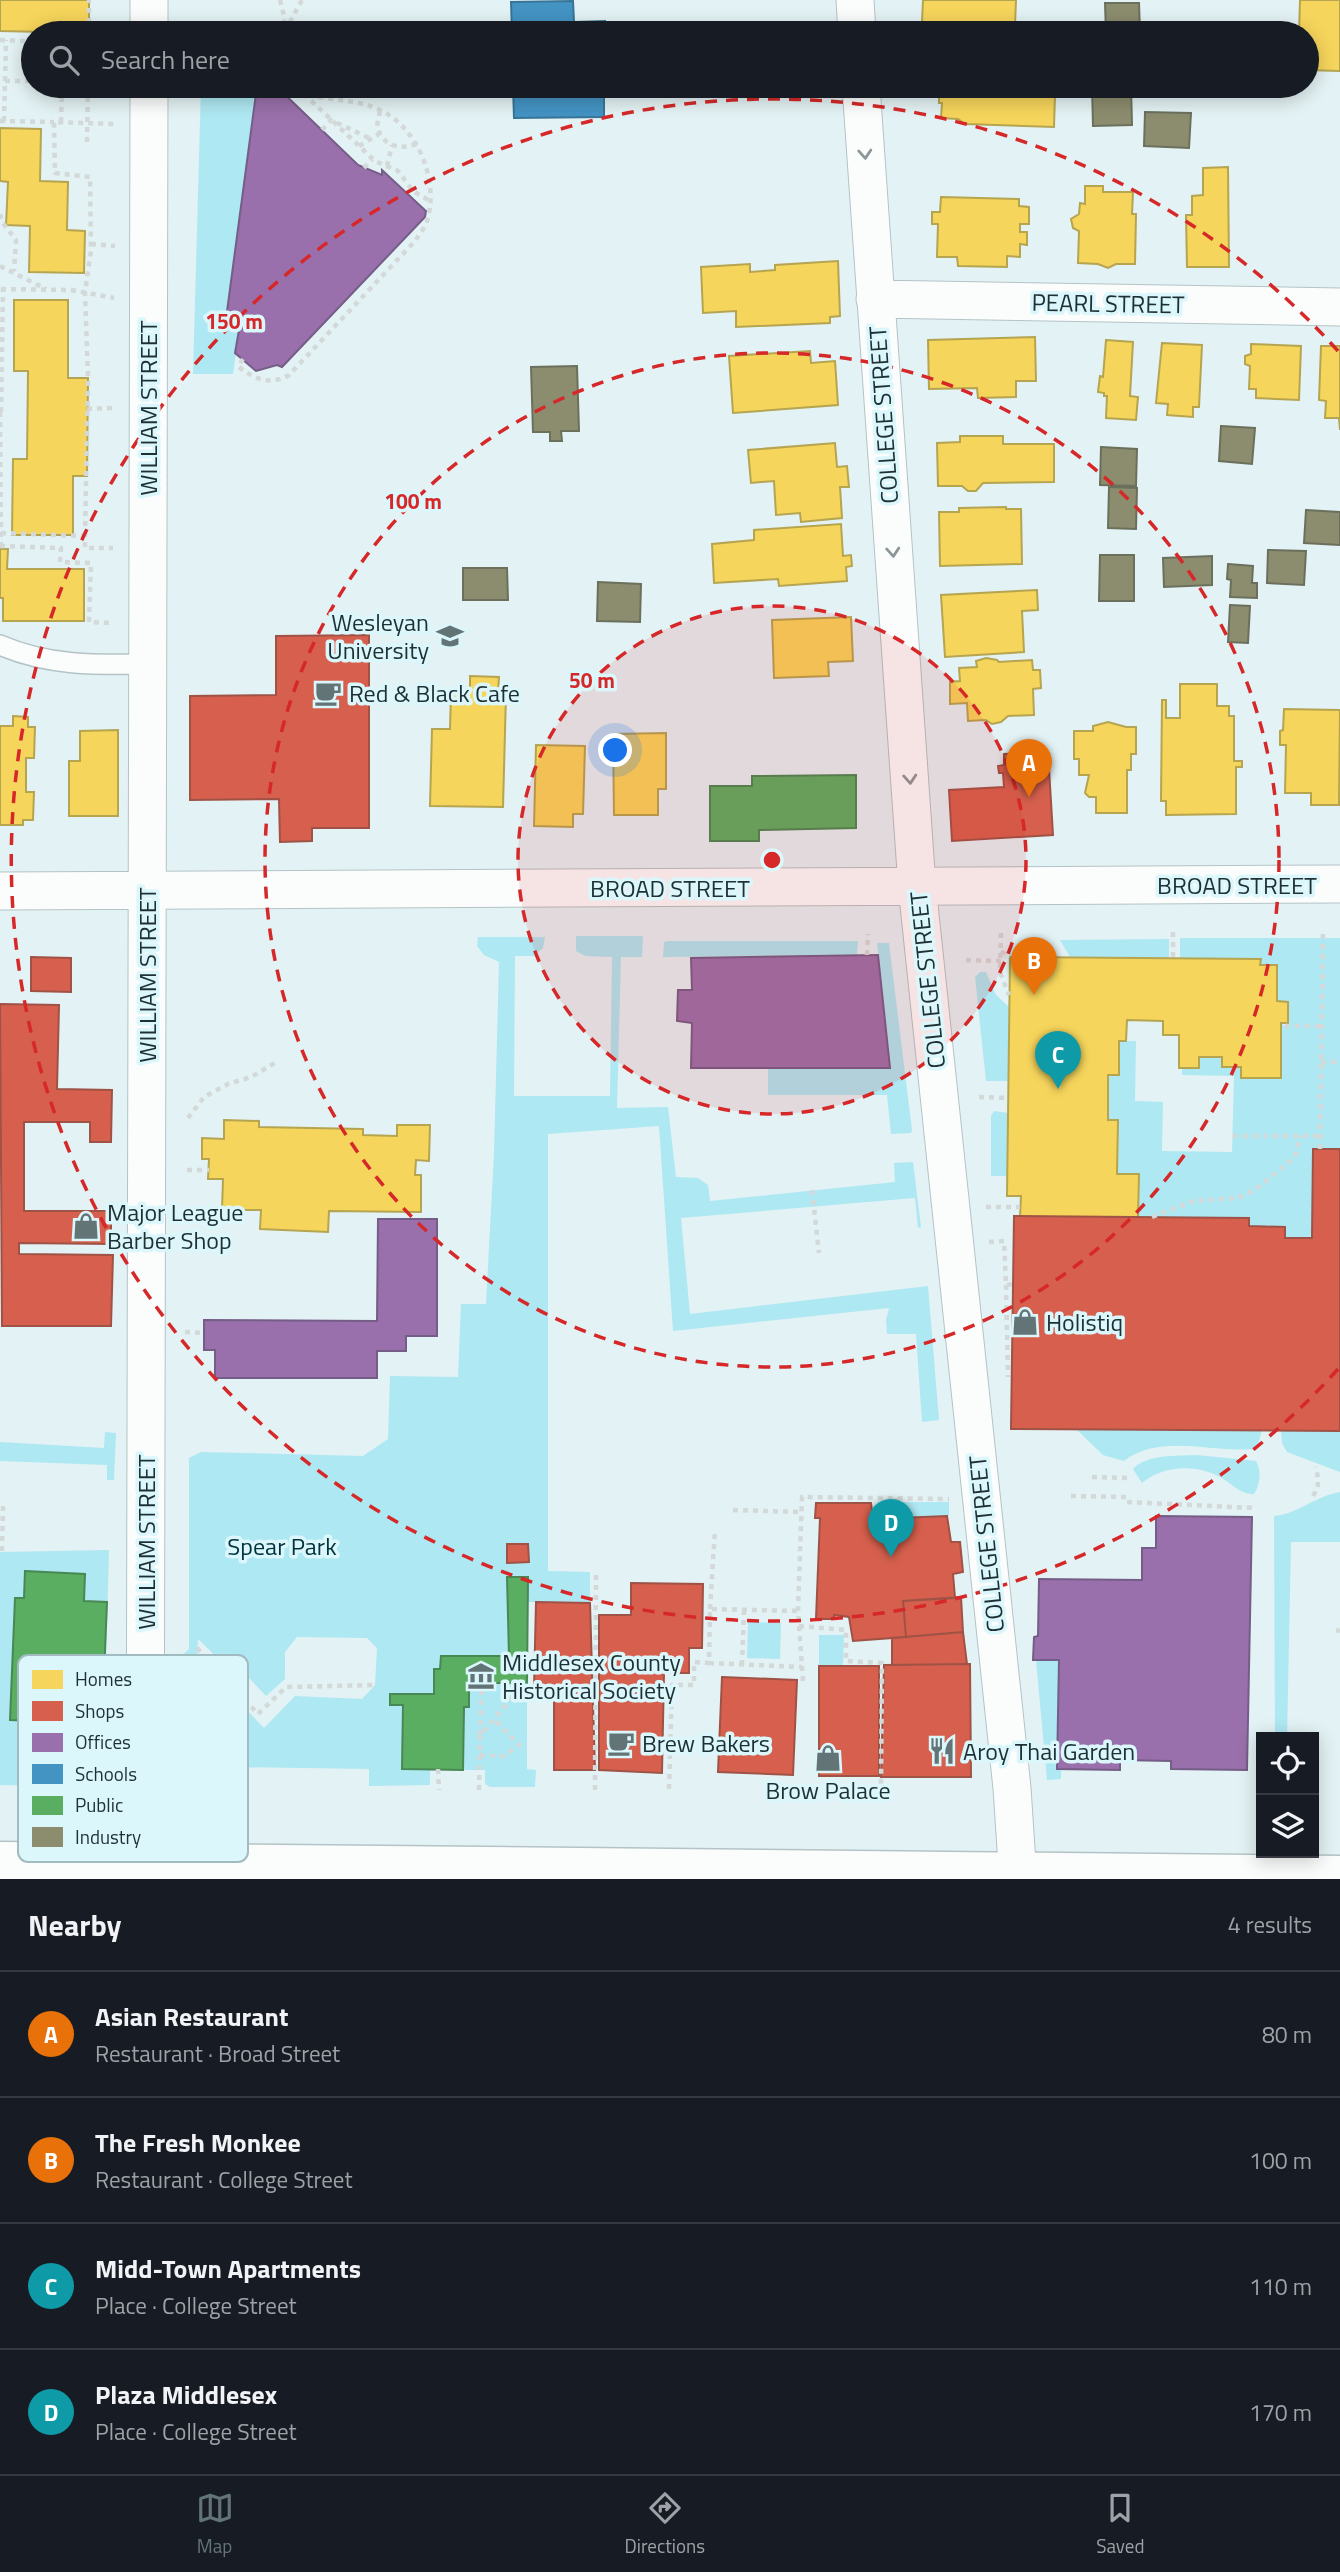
<!DOCTYPE html>
<meta charset="utf-8">
<style>
:root{--surface:#171b24;--page:#20242c;--text:#f1f3f6;--muted:#9ea1a6;--line:#363941;--accent:#637477}
body{margin:0;font-family:"Titillium Web",sans-serif;background:var(--page);color:var(--text)}
.controls{position:absolute;right:21px;bottom:21px;display:grid;overflow:hidden;border-radius:0px;box-shadow:0 4px 18px #0003}
.controls button{width:63px;height:63px;display:grid;place-items:center;padding:0;border:0;border-bottom:2px solid var(--line);background:var(--surface);color:var(--text);font:35px sans-serif}
.you{position:absolute;left:616px;top:751px;width:24px;height:24px;margin:-18px;border:5px solid #fff;border-radius:50%;background:#1a73e8;box-shadow:0 0 0 10px #1a73e833}
.badge{display:grid;place-items:center;width:46px;height:46px;border-radius:50%;background:var(--accent);color:#fff;font-size:23px;font-weight:700}
.pin{position:absolute;translate:-50% -58px;filter:drop-shadow(0 2px 4px #0008)}
.pin::after{content:'';position:absolute;top:37px;width:24px;height:21px;background:inherit;clip-path:polygon(0 0,100% 0,50% 100%)}
.list{margin:0;padding:0;list-style:none}
h2{display:flex;justify-content:space-between;align-items:center;height:91px;margin:0;padding:0 28px;font-size:30px}
h2 small{font-size:23px;font-weight:400;color:var(--muted)}
.list li{display:grid;grid-template-columns:46px 1fr auto;gap:21px;align-items:center;box-sizing:border-box;height:126px;padding:0 28px;border-top:2px solid var(--line)}
.list b{display:block;font-size:26px;white-space:nowrap}
.list p{margin:0;font-size:23px;white-space:nowrap;color:var(--muted)}
.list em{font-size:23px;font-style:normal;color:var(--muted)}
.icon{flex:none;width:38px;height:38px;fill:none;stroke:currentColor;stroke-width:2;stroke-linecap:round;stroke-linejoin:round}
.map{position:relative;flex:none;width:1340px;height:1879px;overflow:hidden}
.search{position:absolute;background:var(--surface);box-shadow:0 4px 18px #0003;left:21px;right:21px;top:21px;height:77px;display:flex;align-items:center;gap:18px;box-sizing:border-box;padding:0 24px;border-radius:38px;color:var(--muted);font-size:26px}
.sheet{height:595px;background:var(--surface)}
nav{display:flex;justify-content:space-around;align-items:center;box-sizing:border-box;height:98px;border-top:2px solid var(--line);background:var(--surface);font-size:19px;color:var(--muted)}
nav a{display:grid;justify-items:center;gap:4px}
nav .on{color:var(--accent)}
.map>svg:first-child{display:block}
.green{fill:#aee8f2;fill-rule:evenodd}
.homes{fill:#f6d55c;stroke:#b5a450;stroke-width:2}
.shops{fill:#d6604d;stroke:#9f5246;stroke-width:2}
.offices{fill:#9970ab;stroke:#745d87;stroke-width:2}
.schools{fill:#4393c3;stroke:#387598;stroke-width:2}
.public{fill:#5aae61;stroke:#488854;stroke-width:2}
.industry{fill:#8c8c6e;stroke:#6b705d;stroke-width:2}
.lines{fill:none;stroke-linecap:round;stroke-linejoin:round}
.lane-casing{stroke:#b4c3c6;stroke-width:22}
.street-casing{stroke:#b4c3c6;stroke-width:39}
.primary-casing{stroke:#b4c3c6;stroke-width:41}
.path{stroke:#d3d8d8;stroke-width:4.5;stroke-dasharray:5 5;stroke-linecap:butt}
.lane{stroke:#fbfdfd;stroke-width:19}
.street{stroke:#fbfdfd;stroke-width:37}
.primary{stroke:#fbfdfd;stroke-width:38}
.oneway{stroke:#8c9698}
.ring{fill:none;stroke:#d62828;stroke-width:3.5;stroke-dasharray:12 9}
.labels{text-anchor:middle;dominant-baseline:central;stroke-width:7;stroke-linejoin:round;paint-order:stroke}
.street-label{font-size:24px;fill:#1e3034;stroke:#dbf7fc}
.poi-label{font-size:24px;fill:#1e3034;stroke:#dbf7fc;text-anchor:start}
.park-label{font-size:24px;fill:#00333b;stroke:#dbf7fc}
.key{fill:#dbf7fc;stroke:#a2bbc0;stroke-width:2}
.key-label{font-size:19px;fill:#1e3034}
.centre{fill:#d62828;stroke:#dbf7fc;stroke-width:3.5}
.ring-label{font-size:21px;text-anchor:middle;font-weight:bold;fill:#d62828;stroke:#dbf7fc;stroke-width:7;stroke-linejoin:round;paint-order:stroke}
</style>
<div class="map">
<svg width="1340" height="1879" viewBox="0 0 1340 1879">
<rect width="100%" height="100%" fill="#e3f2f4"/>
<path class="green" d="M201 86H257L226 318 239 330 233 374H193Z
M576 936H643L642 957H621L617 1108 668 1107 676 1177 698 1178 708 1185 710 1201 895 1182 894 1163 913 1162 921 1227 918 1228 915 1198 681 1218 690 1314 928 1286 939 1420 922 1422 916 1334H887L886 1320 889 1308 673 1331 659 1126 548 1134V1571L590 1572V1603L528 1602V1577H507L509 1656H441L440 1669H434V1694L403 1705V1769H430V1785L369 1786V1769L158 1766 159 1677 189 1649V1458L201 1452 363 1456 388 1439 390 1376 458 1377 461 1304H486L494 1153 499 962 484 955 477 946 478 937H545L543 948 534 956H515L514 1096H610L612 957 585 956 576 951ZM297 1637 367 1638 377 1648 375 1685 362 1699 295 1696 264 1728 197 1659 198 1639 229 1669 236 1664 266 1696 285 1679V1652Z
M1180 938H1340V1149H1313L1312 1238H1285V1227L1249 1226 1248 1218 1138 1217 1139 1175 1117 1174 1118 1120H1108V1075H1119V1041H1136L1135 1101 1163 1102 1162 1151 1232 1152 1234 1076 1182 1075V1068H1199V1057H1222V1067H1241V1078H1281V1023L1285 1026 1288 1023V1002L1277 1001V965H1260V959L1180 958Z
M1169 939V958L1070 957 1060 940Z
M668 941H858L857 956 663 957 664 942Z
M877 943H889L912 1130 911 1133 891 1134 887 1095H768V1068H890Z
M980 972H986L996 995 1009 1007V1081H986L975 977Z
M994 1111 1008 1113 1007 1176H991V1116Z
M1076 1429 1262 1430 1258 1445 1253 1449C1211 1453 1160 1433 1124 1461L1103 1455Z
M1281 1431H1340V1472L1287 1452 1282 1443Z
M105 1432 116 1433 114 1480H107V1465L0 1461V1442L104 1448Z
M1197 1455 1256 1461C1262 1472 1260 1484 1254 1494 1241 1495 1231 1483 1220 1477 1196 1464 1163 1465 1142 1483L1133 1469C1146 1454 1177 1456 1197 1455Z
M1340 1492V1542H1291L1287 1737H1275L1274 1516C1295 1515 1316 1496 1340 1492Z
M900 1502H949V1516L905 1518V1514H900Z
M109 1550 103 1778 96 1787 0 1785V1552Z
M748 1622 781 1623 780 1659 747 1658Z
M819 1635H844L843 1666H819Z
M1036 1660H1059L1061 1779 1047 1780Z
M469 1683H527V1769L536 1770 535 1787H490L485 1784V1770H463L464 1707H469Z"/>
<path class="homes" d="M0 0H89V33L0 31Z
M923 0H1016L1015 25H1011L1010 33H956L939 30V33H932L922 22Z
M1300 0H1340V71L1307 70V33H1299Z
M943 86H1061V95H1055L1054 127 965 124 958 119 941 118 942 103H939V91L943 89Z
M0 128 41 129 40 181 68 182 67 230 85 231 84 273 29 272 30 226 6 225 8 182 0 181Z
M1228 167 1229 267H1187L1186 215H1192V196L1203 195V168Z
M1085 186H1103V192H1133L1132 214H1136L1135 264H1116L1108 268 1098 264 1078 263 1079 231 1073 228 1071 219 1079 214 1080 203 1085 204Z
M941 197 1019 199V206L1029 207V224H1020V232H1027V245L1020 244V257L1007 256V267L958 266 957 257H937L938 224H932V212H940Z
M838 261 840 316 830 317V323L736 327V311L703 313 701 267 750 264V272L775 270V265Z
M14 300H68V378H88L87 476H73V535H12L13 459H27L28 371H14Z
M1035 337 1036 381H1016V397L978 398 977 388 929 389 928 340Z
M1106 340 1133 342 1130 396 1138 397 1136 420 1106 418 1107 396H1104V393L1098 392 1100 376 1103 377Z
M1162 343 1202 345 1199 407H1193V417L1167 415 1168 404 1156 403Z
M1251 344 1301 346 1299 400 1256 398V389H1249L1250 366 1245 364V356L1251 354Z
M1321 346H1340V430L1339 418H1325L1326 401 1319 400Z
M810 351 811 363 835 361 838 405 733 413 729 356Z
M960 436H1003V444H1054V482L983 483 976 491H968L962 486H938L937 443 960 442Z
M835 443 837 467 847 466 849 487H840L842 518 801 522 800 513 776 515 774 481 751 483 748 450Z
M1006 507V509H1021L1022 564 940 566 939 512H959V508Z
M841 524 843 556 851 555 852 566 846 567 847 581 779 586 778 579 714 583 712 544 754 540V530Z
M0 549H8L7 569H84V621H3V598H0Z
M1037 590 1038 610 1022 611 1024 652 945 657 941 595Z
M851 617 853 661 828 662 829 676 774 678 772 620Z
M986 658 997 660 999 662 1032 660 1033 670H1040L1041 688 1033 689 1034 715 1008 716 1001 722 992 724 986 720 968 721 967 703 950 704V682L960 681 959 668 977 667 976 661Z
M470 676 499 677 498 693 506 694 503 807 430 806 432 729H450L451 692H470Z
M1180 684H1217V706H1229V716H1234V761H1242V767H1236V814L1166 815V801H1161L1162 700H1166V718H1180Z
M1284 709 1340 710 1339 805H1311V793H1285L1286 745H1280V731L1283 730Z
M13 716 28 717V727H35L34 758H26V792H34L33 820H23V825H0V726H13Z
M1108 722 1126 727H1136V754H1131V770H1127V813H1096V797H1089L1085 793 1089 775H1079V759H1074V731H1093V726Z
M118 730V816H69V761H80V731Z
M666 733V789H658V815H614L613 734Z
M536 745 585 746 583 814H573V827L534 826Z
M1010 957 1261 959 1260 965H1277V1001L1288 1002V1023H1281V1078H1241V1067H1222V1057H1199V1068H1179V1035H1163V1021L1127 1020 1126 1041H1119V1075H1108V1120H1118L1117 1174H1139L1138 1217H1020L1021 1196H1007Z
M224 1120 259 1121V1127L363 1129V1135L397 1136V1125H430L429 1161 416 1160 415 1175H421V1212L329 1211 328 1232 260 1229 261 1210H222L223 1179H208L209 1159H202V1138L224 1139Z"/>
<path class="shops" d="M369 635V828H312V841L280 842 279 799 190 800V696L276 695V636Z
M1048 752 1053 835 952 841 949 790 1004 787 1003 773H999L998 766 1004 765V754Z
M31 957 71 958V992L31 991Z
M0 1004 59 1005 57 1089 112 1090 111 1142H90V1122H24V1211H111V1244L19 1243V1254L113 1255 111 1326H2Z
M1313 1149H1340V1431L1011 1429 1014 1216 1249 1218V1226L1285 1227V1238H1312Z
M816 1503H871L873 1519 947 1516 951 1542H960L963 1572 953 1574 955 1598 903 1601 906 1637 853 1641 849 1617 834 1615V1619H816L820 1518H815Z
M507 1544H528L529 1562 507 1563Z
M631 1583 703 1584 702 1648H689V1673H664L662 1773 599 1770V1615H631Z
M961 1597 963 1632 906 1637 903 1601Z
M536 1602 590 1603 595 1770H554V1688H534Z
M963 1632 967 1664 892 1665V1638Z
M970 1664 971 1777H881L884 1665Z
M819 1666H879V1776H819Z
M722 1677 797 1680 793 1775 718 1772Z"/>
<path class="offices" d="M257 86H276L358 165 382 175V170L426 211 425 217 282 367 277 365 256 371 235 353 239 330 226 319Z
M878 955 890 1068H691L692 1023 677 1021 678 990H692L691 958Z
M378 1219H437V1336H406V1351H377V1378H215V1350H204V1320L377 1321Z
M1156 1516 1252 1517 1247 1770 1171 1769V1761L1120 1760V1770L1057 1769 1059 1660H1033L1034 1637 1038 1636 1039 1579 1142 1580V1548H1156Z"/>
<path class="schools" d="M573 1 574 22 605 21V32L695 30V33H512L511 2Z
M513 86H604V117L514 118Z"/>
<path class="public" d="M856 775V828L759 830V841H710V786H752V776Z
M25 1571 85 1574 84 1601 107 1602 102 1724 73 1723 72 1748 38 1747 39 1721 10 1720 15 1598H24Z
M507 1577H528L527 1683H469V1707H464L463 1770 402 1769 403 1705H390V1694H434V1669H440L441 1656H509Z"/>
<path class="industry" d="M1105 3H1139L1140 33H1106Z
M1092 86H1131L1132 125 1093 126Z
M1145 112 1191 113 1189 148 1144 146Z
M577 366 579 431H561L562 441H550V432H533L531 367Z
M1221 426 1255 428 1252 464 1219 461Z
M1101 447 1137 449 1136 486 1100 485Z
M1109 487 1137 488 1136 529 1108 528Z
M1306 510 1340 512V545L1304 543Z
M1268 550 1306 551 1304 585 1267 583Z
M1100 555H1134V601H1099Z
M1212 556V585L1164 587 1163 558Z
M1228 564 1253 566 1252 583H1257V598L1230 597 1231 580 1227 579Z
M463 568H507L508 600H463Z
M598 582 641 584 640 622 597 621Z
M1230 605 1250 606 1248 643 1228 642Z"/>
<g class="lines">
<defs>
<path id="lane" d="M0 645C48 666 96 665 148 664"/>
<path id="street" d="M855 0 857 33
M149 33V0
M861 86 917 886 1012 1788 1018 1879
M875 299 1340 307
M0 891 1340 884
M145 1879 149 86"/>
<path id="primary" d="M0 1861 1340 1875"/>
</defs>
<use href="#lane" class="lane-casing"/>
<use href="#street" class="street-casing"/>
<use href="#primary" class="primary-casing"/>
<path class="path" d="M280 0 284 16 285 29
M285 31 302 0
M89 33V0
M301 33 314 24H322
M0 40 25 41
M5 81H33
M279 89 283 86
M304 94 375 161 398 171 413 191 430 201
M380 111 377 126C382 145 399 151 416 144
M0 121 54 122
M4 121 6 40
M61 122 62 86
M322 130 331 120 371 139
M87 142 88 86
M359 146 379 134
M387 166 392 145
M364 168 372 159
M0 214 2 222 16 240 14 271
M91 244 115 246
M0 266 46 289
M1 289 71 290 114 298
M243 359 238 366C253 379 271 386 289 375L416 240C419 234 425 228 427 221 440 179 416 122 373 107 351 99 326 100 303 94L295 86
M87 409 113 408
M0 412 1 546
M1 412 3 289
M1 533 85 536V548H113
M85 536 88 378 85 292 91 251 90 177 55 173 54 122 115 124
M0 546 61 548 60 562 91 563 89 622 112 623
M1173 932V958
M1001 933 1000 972 1009 995
M1001 951 1010 957
M867 955 868 934
M966 960 1001 961
M1285 1026H1322
M1321 1062H1340
M979 1097 1009 1098
M188 1118 204 1097 228 1084 251 1077 278 1061
M1233 1136H1320
M1320 1149 1323 931
M187 1170H209
M812 1190 819 1253
M986 1207H1020
M1152 1217 1193 1201 1238 1198 1256 1189 1295 1157 1300 1136
M989 1242 1004 1241 1006 1285 1013 1284
M1006 1285 1008 1377
M185 1332 204 1333
M1092 1477 1127 1478
M1071 1496 1127 1497
M1313 1496C1320 1485 1319 1478 1315 1467
M896 1498V1518
M1127 1502 1255 1508
M733 1510 801 1512
M2 1551 3 1506
M710 1609 715 1530
M799 1626 846 1630V1661L882 1663 881 1786
M1336 1630 1340 1631
M197 1648 258 1714 286 1687 375 1685
M709 1663 802 1667
M742 1665 744 1610
M803 1681 798 1611 802 1497 949 1499
M480 1735 482 1683
M58 1754V1748
M480 1755 504 1756 519 1745 494 1719
M438 1769 439 1790
M669 1789 672 1685H694V1662L709 1663 710 1609 798 1611
M479 1790 480 1736 514 1695
M595 1790 596 1572"/>
<use href="#lane" class="lane"/>
<use href="#street" class="street"/>
<use href="#primary" class="primary"/>
</g>
<defs><path id="oneway-chevron" d="M-2-3.5L2.5 0L-2 3.5" fill="none" stroke-width="1.6" stroke-linecap="round" stroke-linejoin="round" transform="scale(1.75)"/></defs>
<g class="oneway">
<use href="#oneway-chevron" transform="translate(865 154) rotate(86)"/>
<use href="#oneway-chevron" transform="translate(893 552) rotate(86)"/>
<use href="#oneway-chevron" transform="translate(910 779) rotate(86)"/>
</g>
<circle cx="772" cy="860" r="254" fill="#d62828" fill-opacity=".12"/>
<g class="ring">
<circle cx="772" cy="860" r="254"/>
<circle cx="772" cy="860" r="507"/>
<path d="M1338 1369A761 761 0 1 1 1338 351"/>
</g>
<defs>
<symbol id="university-bare" viewBox="-9 -9 18 18"><path d="M0-5L7-2L0 1L-7-2ZM-4 1L0 2.5L4 1V4Q0 6-4 4Z" fill="#637477" stroke="#dbf7fc" stroke-width="2.5" paint-order="stroke"/></symbol>
<symbol id="cafe-bare" viewBox="-9 -9 18 18"><path d="M-5.5-4.5H6V0H3Q3 3.5 0 3.5H-2.5Q-5.5 3.5-5.5 0ZM3-3.2v2h1.7v-2ZM-6 4.5H4V6H-6Z" fill="#637477" stroke="#dbf7fc" stroke-width="2.5" paint-order="stroke"/></symbol>
<symbol id="shop-bare" viewBox="-9 -9 18 18"><path d="M-5-2.5h2.3a2.7 3.5 0 0 1 5.4 0H5L5.5 6h-11ZM-1.5-2.5h3a1.5 2.3 0 0 0-3 0Z" fill="#637477" stroke="#dbf7fc" stroke-width="2.5" paint-order="stroke"/></symbol>
<symbol id="museum-bare" viewBox="-9 -9 18 18"><path d="M0-6L6-3V-2H-6V-3ZM-5-1h2V3h-2ZM-1-1h2V3h-2ZM3-1h2V3H3ZM-6 4H6V6H-6Z" fill="#637477" stroke="#dbf7fc" stroke-width="2.5" paint-order="stroke"/></symbol>
<symbol id="restaurant-bare" viewBox="-9 -9 18 18"><path d="M-5-6h1v4h1v-4h1v4h1v-4h1v5L-1.5 .5V6h-2V.5L-5-1ZM5-6V6H3V1.5H1.5Q1.5-4 5-6Z" fill="#637477" stroke="#dbf7fc" stroke-width="2.5" paint-order="stroke"/></symbol>
</defs>
<g fill-rule="evenodd">
<use href="#university-bare" x="431" y="617" width="38" height="38"/>
<use href="#cafe-bare" x="309" y="674" width="38" height="38"/>
<use href="#shop-bare" x="67" y="1207" width="38" height="38"/>
<use href="#shop-bare" x="1006" y="1303" width="38" height="38"/>
<use href="#museum-bare" x="462" y="1657" width="38" height="38"/>
<use href="#cafe-bare" x="602" y="1724" width="38" height="38"/>
<use href="#restaurant-bare" x="923" y="1732" width="38" height="38"/>
<use href="#shop-bare" x="809" y="1739" width="38" height="38"/>
</g>
<g class="labels">
<g class="street-label">
<text transform="translate(1108 303) rotate(1)">PEARL STREET</text>
<text transform="translate(148 408) rotate(-90)">WILLIAM STREET</text>
<text transform="translate(883 415) rotate(-94)">COLLEGE STREET</text>
<text x="1237" y="885">BROAD STREET</text>
<text x="670" y="888">BROAD STREET</text>
<text transform="translate(147 975) rotate(-90)">WILLIAM STREET</text>
<text transform="translate(927 980) rotate(-96)">COLLEGE STREET</text>
<text transform="translate(146 1542) rotate(-90)">WILLIAM STREET</text>
<text transform="translate(986 1544) rotate(-96)">COLLEGE STREET</text>
</g>
<g class="poi-label">
<text x="429" y="622" text-anchor="end">Wesleyan<tspan x="429" dy="28">University</tspan></text>
<text x="349" y="693">Red &amp; Black Cafe</text>
<text x="107" y="1212">Major League<tspan x="107" dy="28">Barber Shop</tspan></text>
<text x="1046" y="1322">Holistiq</text>
<text x="502" y="1662">Middlesex County<tspan x="502" dy="28">Historical Society</tspan></text>
<text x="642" y="1743">Brew Bakers</text>
<text x="963" y="1751">Aroy Thai Garden</text>
<text x="828" y="1790" text-anchor="middle">Brow Palace</text>
</g>
<g class="park-label">
<text x="282" y="1546">Spear Park</text>
</g>
</g>
<rect x="18" y="1655" width="230" height="207" rx="10" class="key"/>
<rect x="32" y="1670" width="31" height="19" fill="#f6d55c"/>
<rect x="32" y="1701" width="31" height="20" fill="#d6604d"/>
<rect x="32" y="1733" width="31" height="19" fill="#9970ab"/>
<rect x="32" y="1764" width="31" height="20" fill="#4393c3"/>
<rect x="32" y="1796" width="31" height="19" fill="#5aae61"/>
<rect x="32" y="1827" width="31" height="20" fill="#8c8c6e"/>
<g class="key-label">
<text x="75" y="1686">Homes</text>
<text x="75" y="1718">Shops</text>
<text x="75" y="1749">Offices</text>
<text x="75" y="1781">Schools</text>
<text x="75" y="1812">Public</text>
<text x="75" y="1844">Industry</text>
</g>
<circle cx="772" cy="860" r="10" class="centre"/>
<g class="ring-label">
<text x="234" y="329">150 m</text>
<text x="413" y="509">100 m</text>
<text x="592" y="688">50 m</text>
</g>
</svg>
<div class="controls">
<button><svg class="icon" aria-label="locate" viewBox="0 0 24 24"><circle cx="12" cy="12" r="6"/><path d="M12 2v4M12 18v4M2 12h4M18 12h4"/></svg></button>
<button><svg class="icon" aria-label="layers" viewBox="0 0 24 24"><path d="M12 4l9 5-9 5-9-5zM3 14l9 5 9-5"/></svg></button>
</div>
<div class="you"></div>
<div class="pin badge" style="left:1029px;top:797px;background:#e8710a">A</div>
<div class="pin badge" style="left:1034px;top:995px;background:#e8710a">B</div>
<div class="pin badge" style="left:1058px;top:1089px;background:#0f9aa8">C</div>
<div class="pin badge" style="left:891px;top:1557px;background:#0f9aa8">D</div>
<div class="search"><svg class="icon" aria-label="search" viewBox="0 0 24 24"><circle cx="10" cy="10" r="6"/><path d="M15 15l6 6"/></svg>Search here</div>
</div>
<section class="sheet">
<h2>Nearby<small>4 results</small></h2>
<ul class="list">
<li><span class="badge" style="background:#e8710a">A</span><div><b>Asian Restaurant</b><p>Restaurant · Broad Street</p></div><em>80 m</em></li>
<li><span class="badge" style="background:#e8710a">B</span><div><b>The Fresh Monkee</b><p>Restaurant · College Street</p></div><em>100 m</em></li>
<li><span class="badge" style="background:#0f9aa8">C</span><div><b>Midd-Town Apartments</b><p>Place · College Street</p></div><em>110 m</em></li>
<li><span class="badge" style="background:#0f9aa8">D</span><div><b>Plaza Middlesex</b><p>Place · College Street</p></div><em>170 m</em></li>
</ul>
</section>
<nav>
<a class="on"><svg class="icon" aria-label="map" viewBox="0 0 24 24"><path d="M3 6l6-2 6 2 6-2v14l-6 2-6-2-6 2zM9 4v14M15 6v14"/></svg>Map</a>
<a><svg class="icon" aria-label="directions" viewBox="0 0 24 24"><path d="M12 3l9 9-9 9-9-9zM9 14v-3h6M13 9l2 2-2 2"/></svg>Directions</a>
<a><svg class="icon" aria-label="saved" viewBox="0 0 24 24"><path d="M7 4h10v16l-5-4-5 4z"/></svg>Saved</a>
</nav>
